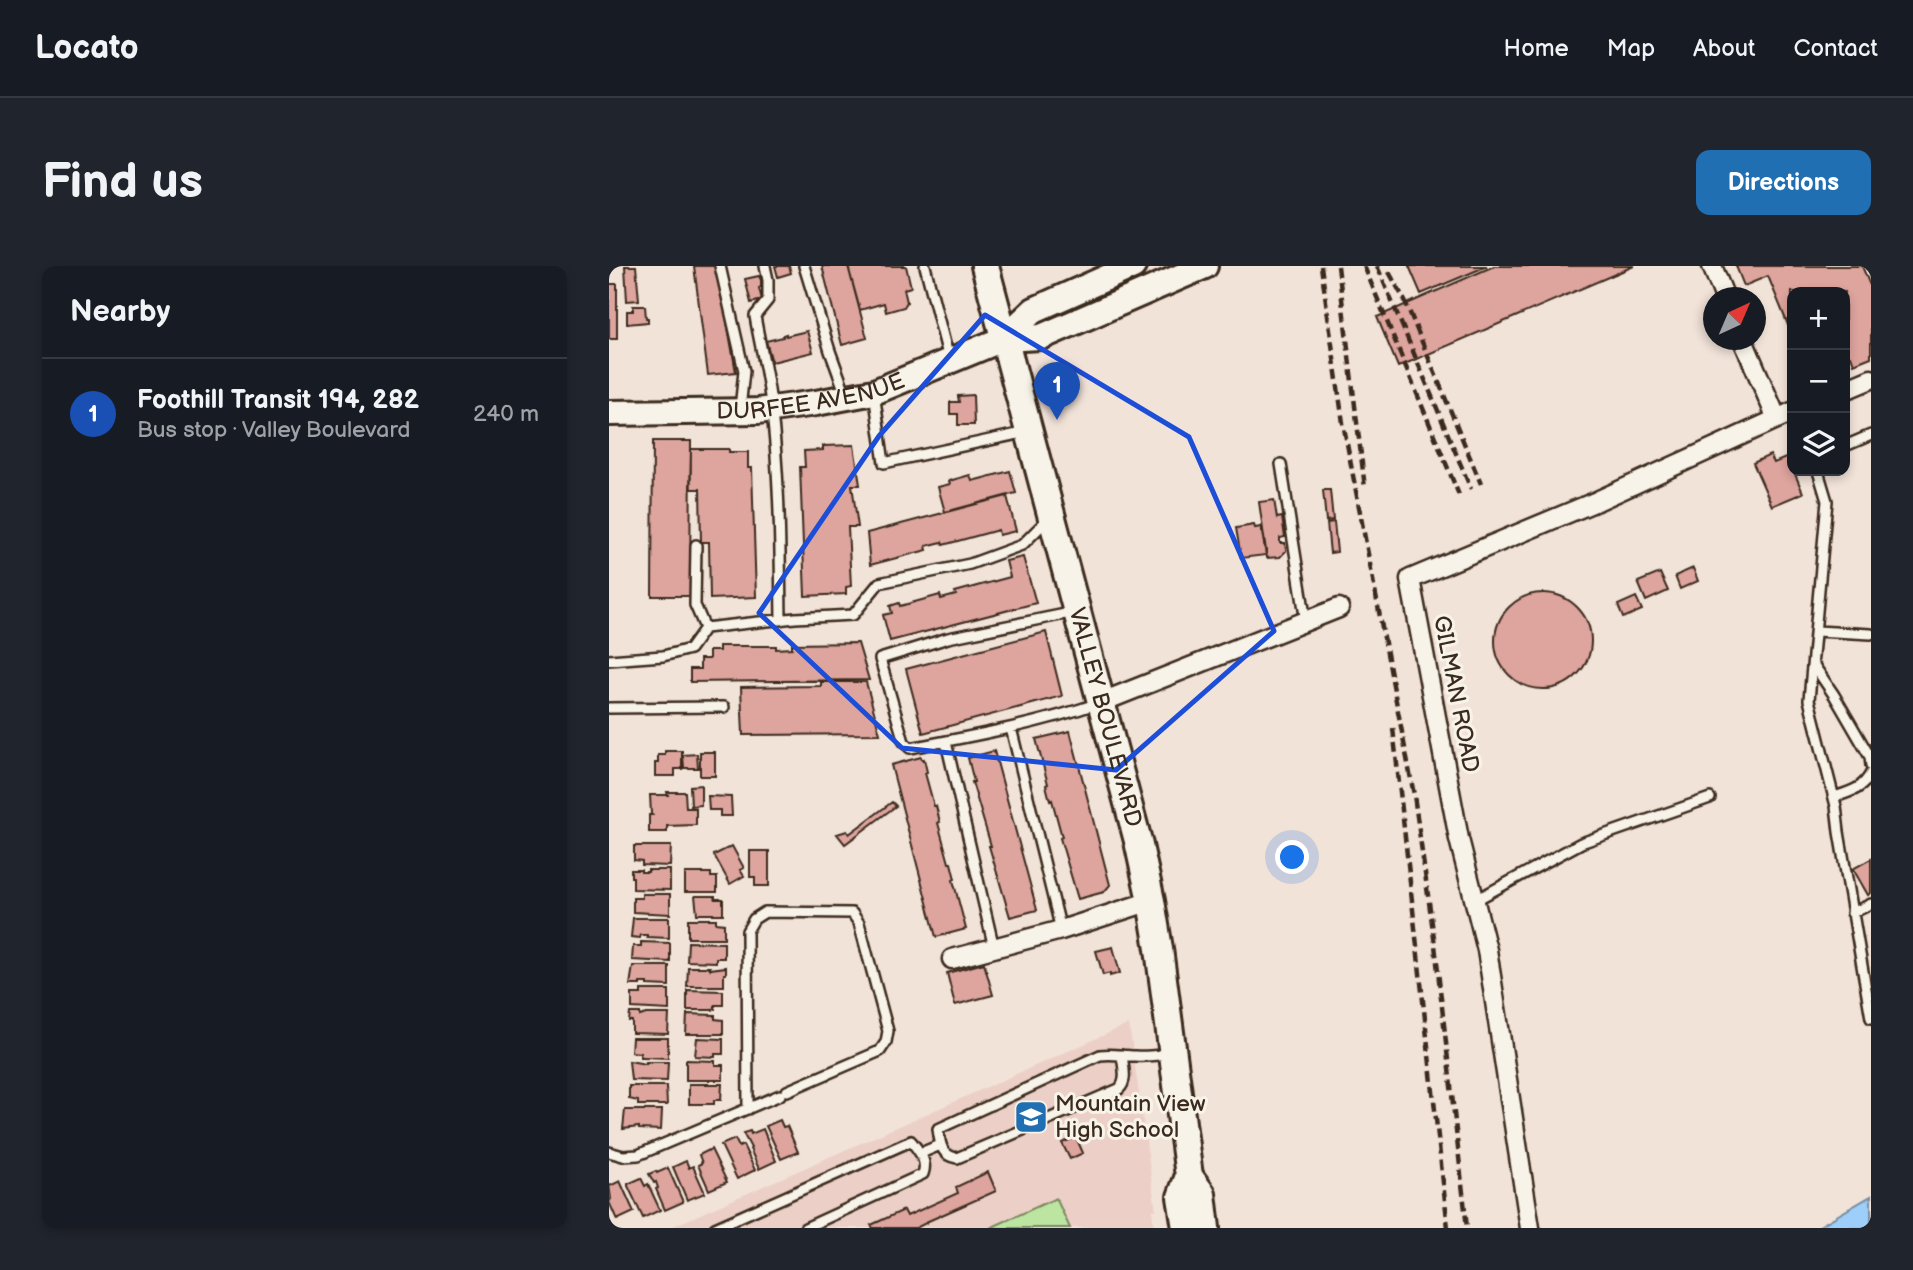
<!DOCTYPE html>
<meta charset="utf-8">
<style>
:root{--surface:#171b24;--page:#20242c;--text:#f1f3f6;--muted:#9ea1a6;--line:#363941;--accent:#1f6fb2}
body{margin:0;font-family:"Balsamiq Sans",sans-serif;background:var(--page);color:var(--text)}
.controls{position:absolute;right:21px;top:21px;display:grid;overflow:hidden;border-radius:14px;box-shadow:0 4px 10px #0003}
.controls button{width:63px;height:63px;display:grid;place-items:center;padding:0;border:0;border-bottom:2px solid var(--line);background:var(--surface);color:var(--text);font:35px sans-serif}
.compass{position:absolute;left:1094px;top:21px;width:63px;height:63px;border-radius:50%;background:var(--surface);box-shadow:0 4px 10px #0003;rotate:44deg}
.you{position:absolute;left:684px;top:592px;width:24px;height:24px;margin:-18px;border:5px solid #fff;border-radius:50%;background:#1a73e8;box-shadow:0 0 0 10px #1a73e833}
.badge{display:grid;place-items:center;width:46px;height:46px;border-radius:50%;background:var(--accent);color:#fff;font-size:23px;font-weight:700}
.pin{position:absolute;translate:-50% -58px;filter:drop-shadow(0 2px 4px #0008)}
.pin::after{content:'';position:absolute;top:37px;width:24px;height:21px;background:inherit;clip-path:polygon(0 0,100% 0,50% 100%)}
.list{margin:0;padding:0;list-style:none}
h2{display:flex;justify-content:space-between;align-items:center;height:91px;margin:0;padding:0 28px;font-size:30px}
h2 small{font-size:23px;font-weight:400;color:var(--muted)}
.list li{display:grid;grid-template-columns:46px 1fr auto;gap:21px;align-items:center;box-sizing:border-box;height:112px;padding:0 28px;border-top:2px solid var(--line)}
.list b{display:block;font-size:26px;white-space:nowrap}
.list p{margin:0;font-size:23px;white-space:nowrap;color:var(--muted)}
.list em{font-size:23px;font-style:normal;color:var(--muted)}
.icon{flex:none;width:38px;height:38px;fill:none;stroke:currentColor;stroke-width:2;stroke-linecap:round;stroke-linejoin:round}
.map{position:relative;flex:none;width:1262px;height:962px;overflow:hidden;border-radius:14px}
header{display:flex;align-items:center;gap:42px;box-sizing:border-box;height:98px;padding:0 35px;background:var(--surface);border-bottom:2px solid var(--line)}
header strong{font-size:33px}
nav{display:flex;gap:38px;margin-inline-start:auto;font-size:24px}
.intro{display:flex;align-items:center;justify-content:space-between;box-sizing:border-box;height:168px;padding:0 42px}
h1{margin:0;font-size:49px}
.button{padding:18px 32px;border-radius:14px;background:var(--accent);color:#fff;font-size:24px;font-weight:700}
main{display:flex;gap:42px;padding:0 42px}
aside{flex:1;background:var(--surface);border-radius:14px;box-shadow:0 4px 10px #0003}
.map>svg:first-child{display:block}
.built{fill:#ecd0c7}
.green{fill:#bce5a2;stroke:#7c8860;stroke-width:2}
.water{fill:#9dcffa;stroke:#768da2;stroke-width:2}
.building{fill:#dea49e;stroke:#3b2a1e;stroke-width:2}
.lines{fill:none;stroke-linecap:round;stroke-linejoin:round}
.service-casing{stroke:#3b2a1e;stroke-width:14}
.minor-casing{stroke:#3b2a1e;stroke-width:23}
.secondary-casing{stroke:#3b2a1e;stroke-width:30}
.primary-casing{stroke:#3b2a1e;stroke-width:32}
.service{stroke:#f7f3e8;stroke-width:9}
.minor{stroke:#f7f3e8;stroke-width:18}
.secondary{stroke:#f7f3e8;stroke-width:24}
.primary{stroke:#f7f3e8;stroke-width:26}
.rail{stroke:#3b2a1e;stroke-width:4.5;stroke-dasharray:10 5;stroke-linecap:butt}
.marked{fill:none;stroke:#1d4ed8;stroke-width:5;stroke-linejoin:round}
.labels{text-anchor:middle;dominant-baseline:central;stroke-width:6;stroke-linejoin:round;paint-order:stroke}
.street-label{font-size:23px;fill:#3b2a1e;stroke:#f7f3e8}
.poi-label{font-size:23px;fill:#3b2a1e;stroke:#f7f3e8;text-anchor:start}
</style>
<header>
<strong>Locato</strong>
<nav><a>Home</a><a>Map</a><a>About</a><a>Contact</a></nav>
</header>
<div class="intro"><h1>Find us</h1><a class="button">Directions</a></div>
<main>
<aside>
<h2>Nearby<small></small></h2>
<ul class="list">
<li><span class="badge" style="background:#1a4fb4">1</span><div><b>Foothill Transit 194, 282</b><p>Bus stop · Valley Boulevard</p></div><em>240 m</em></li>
</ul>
</aside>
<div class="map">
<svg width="1262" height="962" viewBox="0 0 1262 962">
<rect width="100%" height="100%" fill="#f2e3d9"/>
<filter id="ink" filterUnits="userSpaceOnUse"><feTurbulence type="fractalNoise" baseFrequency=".0143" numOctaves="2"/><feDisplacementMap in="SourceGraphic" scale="14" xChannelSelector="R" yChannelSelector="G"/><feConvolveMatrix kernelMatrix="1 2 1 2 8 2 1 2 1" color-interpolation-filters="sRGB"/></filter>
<g filter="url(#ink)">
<path class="built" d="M520 758 547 944H543L545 962H60Z"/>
<path class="green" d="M447 932 461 962H381Z"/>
<path class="water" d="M1262 930V962H1207Z"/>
<path class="building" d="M16 0H27L30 34 18 35Z
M85 0H108L127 106 99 109Z
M166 0H180L182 7 169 11Z
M213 0H239L258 72 233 79Z
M239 0H297L302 21 295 23 298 36 295 41 277 46 275 37 251 44Z
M800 0H878L812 28Z
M885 0H1025L789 101 768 51Z
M1127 0H1253L1262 22V91L1245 98 1242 90 1236 93V26H1183V69L1159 10 1135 20Z
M150 10 152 14V21L150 22 153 34 142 37 136 13Z
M0 18H8V73H0Z
M24 40H36L37 52H39V56L18 58V45H24Z
M198 65 204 86 163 96 157 75 174 71V69L177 68V70Z
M364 129 365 159H349V148H341V136H350L349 130Z
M44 175H82L81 330H43Z
M245 179 251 219H243L249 261H239L242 320 237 321V328L196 330 191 201H196L195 185 214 184V180Z
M82 183H120V186H139V202H143L147 331 101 333 100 276H92L91 223H81Z
M1161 189 1165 197 1179 191 1194 227 1163 240 1144 197Z
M401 205 407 227 336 246 329 221 341 218 340 215 361 209 363 215Z
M714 224H721L724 254 717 255Z
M398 230 407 265 390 269 389 264 334 279 333 276 317 280 318 284 261 299 258 267Z
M665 234 668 252 673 251 676 271 671 272V277H676L677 285 671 291 658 292 650 236Z
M725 256 728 286 721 287 718 257Z
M645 259 646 262 652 261 657 289 632 292 627 262Z
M414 291 427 337 281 375 274 349 283 347 281 340 290 337 291 340 331 329 332 333 347 329 346 326 401 311 397 295Z
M1084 302 1089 315 1071 323 1066 310Z
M1051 307 1059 325 1037 335 1029 316Z
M886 375a48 48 0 1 1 96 0a48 48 0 1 1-96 0Z
M1027 331 1033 344 1014 352 1009 339Z
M437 366 453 430 314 467 297 403Z
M249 377 260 414 81 416V403H91V393H100V385H110V380H167V383L183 382V378Z
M212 416H257L271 468 134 469 132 421 212 420Z
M461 465 501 619 495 626 469 633 451 572 453 571 443 534 441 535 437 519 439 518 427 473Z
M56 485H73V503H66V510H46V497H49V489H56Z
M385 485 428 644 401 651 380 580H382L363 516H365L359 492Z
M91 486H106V510H91Z
M88 488 89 502H75L74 489Z
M312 491 313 494 315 493 318 506 316 507 325 540H327L331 556 329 557 340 597H342L346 613 344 614 357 663 327 671 282 499Z
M92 519V539L82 540 81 520Z
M58 526H76L77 542H87V559L58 560V566H40V549H43L42 548 41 529H59Z
M99 530 122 531 123 550H111V544H100Z
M283 536 287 540 236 578 228 568 238 565 240 568Z
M25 580H62L61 600 33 599V595L25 594Z
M123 580 135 602 131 604 135 610 121 618 105 589Z
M141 585H160V620H146V611H141Z
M1262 593V627L1259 629 1244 603Z
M22 604H32V606H39V604H61V624L24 623V611H22Z
M76 607H102V611H108V626H76Z
M33 628H61V648L24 646V632H33Z
M86 630H106V633H114V648H88Z
M24 652H60V672L38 671V669H32L31 672 22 671Z
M79 653H107V657L115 658V672H79Z
M32 676 61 677V696L23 694 24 680H32Z
M79 676 115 677V692H107V696L78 695Z
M504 681 511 707 501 710V707L494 709 487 685Z
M375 697 384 729 346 739 338 707Z
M24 700H60V720L38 719V717H31V719H21Z
M79 701H101V703L117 701V708H115V720H78Z
M32 724H60V744L23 742V728H32Z
M78 724 114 725V739H106V743L103 744H78Z
M21 747H31V750L37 748H60L59 768 23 767V755H20Z
M78 748 106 749V753L114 754V768H77Z
M23 772H59V792L34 791H31V787L22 786Z
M88 772 114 773V788H106V791L86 790Z
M77 794 106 795V799H114V814H77Z
M20 795 37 798V796H59L58 815 22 814Z
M80 818H113L112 834H105V838H80Z
M20 820H57L58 839H29V835L20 833Z
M16 844H53L52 864 30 863V861L14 863Z
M171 854 174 861 178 860 189 886 172 893 157 860Z
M154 863 167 895 150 903 141 883 142 882 134 867 141 865 142 868Z
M467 871 474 887 461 893 453 877Z
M126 873 130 881 134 879 146 904 128 913 112 879Z
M102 883 118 916 100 924 89 899 93 897 90 889Z
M77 895 80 902 84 900 96 927 78 934 64 901Z
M59 902 74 936 56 944 47 923 49 922 47 916 45 917 40 908 47 905 48 907Z
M379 906 387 925 317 956V957L307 962H264L262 959 295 944 298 950 349 927 347 921Z
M32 912 36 920 39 918 51 944 34 952 19 920V918Z
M11 915 25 946 8 954 0 936 2 933 0 918 1 920Z"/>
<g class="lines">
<defs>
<path id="service" d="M111 0 135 105 131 143
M156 0 159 14V34L146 50C151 80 159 109 162 139 171 210 171 282 172 354
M195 0 221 85 237 129
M316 0 340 93
M265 127 275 197 418 166
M1236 180 1262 169
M672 198 697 356
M1209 205 1218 235 1200 434 1227 540 1230 566 1262 752
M87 279 86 339 96 362 186 352 244 349 270 317 361 298 413 279 439 253
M466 346 339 372 271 393 295 476 301 482C365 470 429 458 490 437
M1207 365 1262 368
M0 394 54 390 81 383 96 362
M1204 398 1225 429 1261 491 1262 500
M0 442 115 441
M402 462 452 664
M337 476 385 682
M1225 531C1241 526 1254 523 1262 507
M865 635 972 577 1101 532
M1243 647 1262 638
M513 789C514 800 519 815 510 823L348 892C332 890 331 877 329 863L491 789C504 787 514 790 526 790 538 791 550 789 562 788
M139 843 138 665 145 653 156 646 243 647 250 657 279 765 277 776 271 785 178 825
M0 886 14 890 29 889 171 829
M312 887 331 879
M106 962 302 875C310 885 319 895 314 908L196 962"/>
<path id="minor" d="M1103 0 1116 32
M1134 74 1168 153
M1236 124 1262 113
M493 436 730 342
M343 693 452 664 542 635
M921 962 878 684 850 573 801 313 988 235 1183 146"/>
<g id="secondary">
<path d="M394 73 425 44 524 0"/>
<path id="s1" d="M0 147 149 145 207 137 265 126 394 73 432 71 596 0"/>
</g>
<g id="primary">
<path id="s2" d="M376 0 529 575 542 635 550 683 580 910 572 931 577 962"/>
<path d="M580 910 593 928 597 962"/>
</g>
</defs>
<use href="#service" class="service-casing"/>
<use href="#minor" class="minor-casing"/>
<use href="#secondary" class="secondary-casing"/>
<use href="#primary" class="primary-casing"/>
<use href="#service" class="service"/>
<use href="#minor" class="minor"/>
<use href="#secondary" class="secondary"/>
<use href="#primary" class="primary"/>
<path class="rail" d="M712 0 734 157 805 529 826 679 858 962
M729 0 756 222
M755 0 850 229
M768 0 862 223
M780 6 796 35 872 218
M784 462 839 962"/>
</g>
</g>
<path class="marked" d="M376 49 580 171 665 365 507 504 293 482 150 347 270 170Z"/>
<defs>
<symbol id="school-square" viewBox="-11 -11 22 22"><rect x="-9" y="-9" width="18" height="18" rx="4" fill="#1f6fb2" stroke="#f7f3e8"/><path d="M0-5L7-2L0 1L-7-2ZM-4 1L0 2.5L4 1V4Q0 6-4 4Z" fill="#fff"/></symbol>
</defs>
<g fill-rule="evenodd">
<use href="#school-square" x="403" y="832" width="38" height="38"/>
</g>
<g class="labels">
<g class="street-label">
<text stroke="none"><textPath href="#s1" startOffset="203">DURFEE AVENUE</textPath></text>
<text transform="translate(847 428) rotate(79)">GILMAN ROAD</text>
<text stroke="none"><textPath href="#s2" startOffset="467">VALLEY BOULEVARD</textPath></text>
</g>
<g class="poi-label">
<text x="446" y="838">Mountain View<tspan x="446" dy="26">High School</tspan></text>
</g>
</g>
</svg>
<div class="controls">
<button>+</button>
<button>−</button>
<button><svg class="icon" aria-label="layers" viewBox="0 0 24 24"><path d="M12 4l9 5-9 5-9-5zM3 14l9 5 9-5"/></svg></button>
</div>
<svg class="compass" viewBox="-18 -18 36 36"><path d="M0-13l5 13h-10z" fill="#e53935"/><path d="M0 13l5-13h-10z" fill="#9ea1a6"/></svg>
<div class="you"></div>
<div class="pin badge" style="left:448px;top:154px;background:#1a4fb4">1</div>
</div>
</main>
